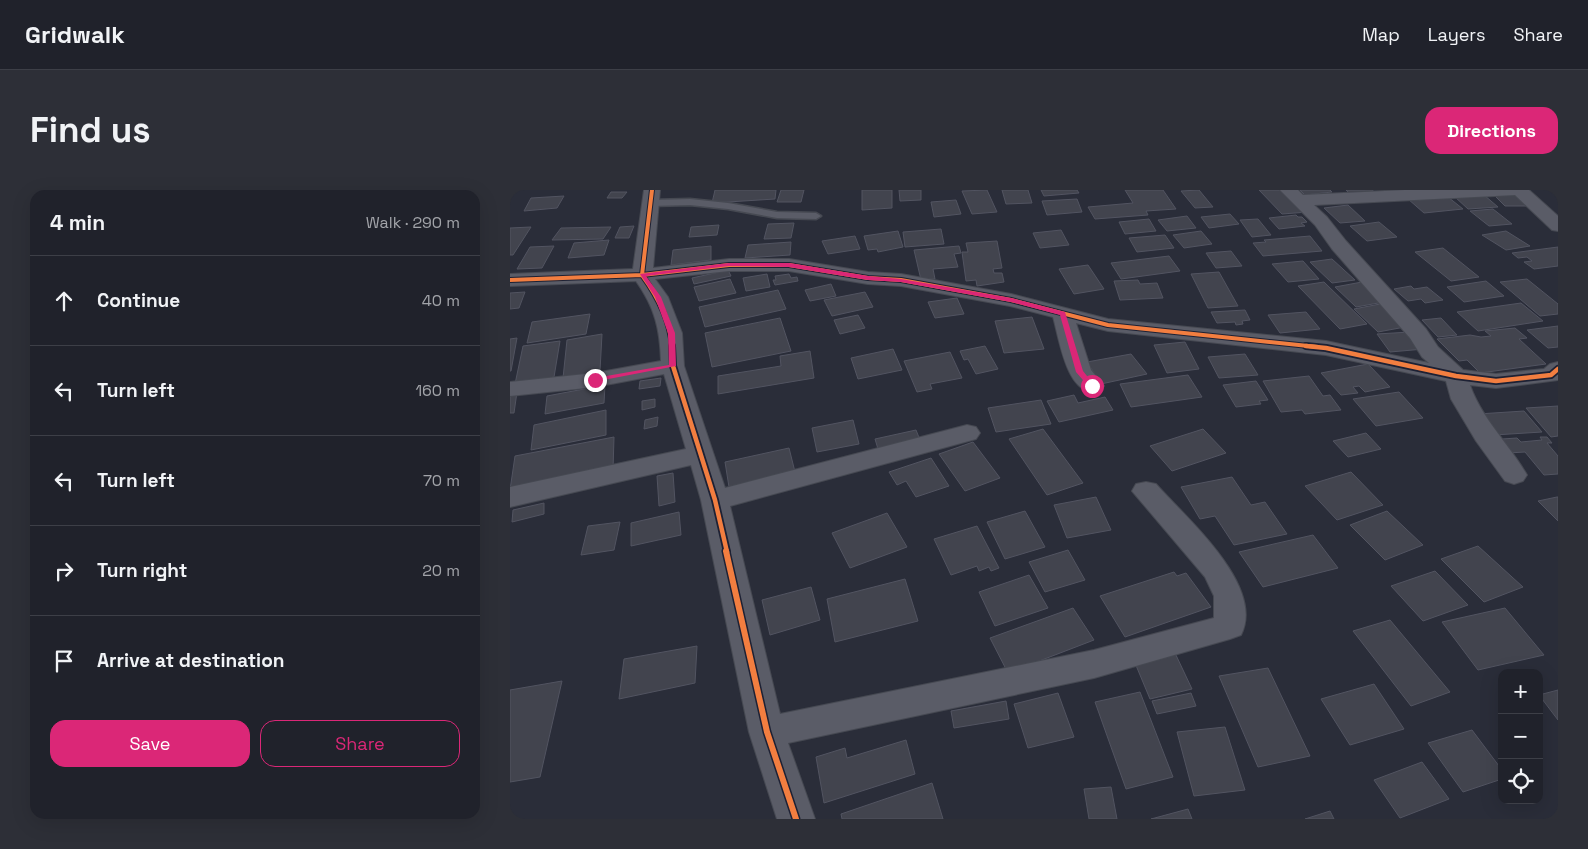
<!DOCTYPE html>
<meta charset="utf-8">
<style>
:root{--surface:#20222b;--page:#2d2f37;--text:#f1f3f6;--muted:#a2a4a9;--line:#3d3f47;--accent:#db2777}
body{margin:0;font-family:"Space Grotesk",sans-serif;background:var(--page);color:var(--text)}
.controls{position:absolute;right:15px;bottom:15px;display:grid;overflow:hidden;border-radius:10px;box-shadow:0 5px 20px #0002}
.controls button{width:45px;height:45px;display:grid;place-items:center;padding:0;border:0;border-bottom:1px solid var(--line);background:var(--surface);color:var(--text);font:25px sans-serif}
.stop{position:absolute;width:15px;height:15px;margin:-11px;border:4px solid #db2777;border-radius:50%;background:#fff}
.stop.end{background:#db2777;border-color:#fff;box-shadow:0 1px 5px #0008}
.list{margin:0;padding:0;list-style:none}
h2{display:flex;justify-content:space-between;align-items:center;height:65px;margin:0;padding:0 20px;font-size:21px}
h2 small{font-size:16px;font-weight:400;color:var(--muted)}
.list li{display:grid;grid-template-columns:32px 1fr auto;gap:15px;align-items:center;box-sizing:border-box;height:90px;padding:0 20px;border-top:1px solid var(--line)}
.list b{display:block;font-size:19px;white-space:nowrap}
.list em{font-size:16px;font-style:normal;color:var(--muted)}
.actions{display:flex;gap:10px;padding:15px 20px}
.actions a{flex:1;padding:11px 0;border:1px solid var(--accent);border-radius:15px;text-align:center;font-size:18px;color:var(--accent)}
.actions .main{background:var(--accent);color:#fff}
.icon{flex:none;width:28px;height:28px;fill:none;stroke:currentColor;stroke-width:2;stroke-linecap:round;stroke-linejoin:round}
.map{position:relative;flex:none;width:1048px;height:629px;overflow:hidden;border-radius:15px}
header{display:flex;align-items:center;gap:30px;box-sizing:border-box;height:70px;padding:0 25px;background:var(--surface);border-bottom:1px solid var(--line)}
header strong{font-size:24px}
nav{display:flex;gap:28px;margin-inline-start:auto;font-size:18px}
.intro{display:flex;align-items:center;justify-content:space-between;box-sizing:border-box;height:120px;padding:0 30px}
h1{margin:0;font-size:35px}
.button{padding:12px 22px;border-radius:15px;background:var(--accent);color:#fff;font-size:18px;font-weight:700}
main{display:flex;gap:30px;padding:0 30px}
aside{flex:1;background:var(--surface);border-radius:15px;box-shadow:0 5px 20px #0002}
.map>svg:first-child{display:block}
.building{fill:#42444e;stroke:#525461}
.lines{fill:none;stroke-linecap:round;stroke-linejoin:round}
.lane-casing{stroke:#464952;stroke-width:3}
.street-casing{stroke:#464952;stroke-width:2}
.lane{fill:#5a5c67;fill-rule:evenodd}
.street{fill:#5a5c67;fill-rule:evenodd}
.cycleway-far2-casing{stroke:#1d2134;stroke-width:6}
.cycleway-far1-casing{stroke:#1d2134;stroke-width:8}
.cycleway-casing{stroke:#1d2134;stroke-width:9}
.cycleway-far2{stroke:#f27e40;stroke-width:4}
.cycleway-far1{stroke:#f27e40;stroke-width:4.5}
.cycleway{stroke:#f27e40;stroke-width:6}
.route{fill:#db2777}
</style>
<header>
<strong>Gridwalk</strong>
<nav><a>Map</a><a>Layers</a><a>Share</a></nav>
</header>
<div class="intro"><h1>Find us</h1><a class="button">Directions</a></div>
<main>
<aside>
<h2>4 min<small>Walk · 290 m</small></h2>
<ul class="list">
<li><svg class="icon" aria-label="ahead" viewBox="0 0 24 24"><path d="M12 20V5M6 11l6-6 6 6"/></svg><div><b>Continue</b></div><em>40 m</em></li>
<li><svg class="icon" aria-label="left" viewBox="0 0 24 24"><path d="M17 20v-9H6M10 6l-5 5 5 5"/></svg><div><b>Turn left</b></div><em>160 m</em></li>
<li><svg class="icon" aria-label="left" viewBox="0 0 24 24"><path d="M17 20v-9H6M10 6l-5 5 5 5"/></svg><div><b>Turn left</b></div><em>70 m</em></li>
<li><svg class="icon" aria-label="right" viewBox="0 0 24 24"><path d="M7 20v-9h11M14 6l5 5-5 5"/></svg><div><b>Turn right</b></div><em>20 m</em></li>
<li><svg class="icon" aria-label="arrive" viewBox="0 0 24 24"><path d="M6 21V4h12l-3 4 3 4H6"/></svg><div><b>Arrive at destination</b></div></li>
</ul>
<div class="actions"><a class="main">Save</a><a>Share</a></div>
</aside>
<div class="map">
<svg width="1048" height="629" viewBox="0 0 1048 629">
<rect width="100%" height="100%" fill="#2a2d39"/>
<path class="building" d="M205 0H266L265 9 202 13Z
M271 0H294L291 12H267Z
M352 0H382V18L352 20Z
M389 0H411V10L390 11Z
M477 0 487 22 462 24 452 1Z
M492 0H518L522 13 496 14Z
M531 0H567L569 3 534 6Z
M615 0H653L666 19 636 21 638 25 585 29 578 17 623 13Z
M689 0 703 17 685 18 671 1Z
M749 0H776L798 22 772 24Z
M790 0H820L822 2 795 5Z
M836 0H862L866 3 841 5Z
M101 2H117L112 8H97Z
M974 5 988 17 958 19 945 7Z
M984 5H1011L1023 16H995Z
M54 6 47 18 14 21 21 8Z
M938 7 953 19 914 23 898 9 907 8 909 10Z
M567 9 572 22 537 25 532 11Z
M446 10 451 24 424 27 421 12Z
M838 15 855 31 830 33 814 18Z
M983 19 1002 34 979 36 960 21Z
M720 24 729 34 699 38 691 27Z
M786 25 788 27H792L797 32 791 33 795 36 769 39 759 28Z
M677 26 686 38 657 41 648 30Z
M639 29 646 41 615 44 609 32Z
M748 29 761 45 742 47 730 30Z
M869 32 887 47 857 51 840 36Z
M284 33 281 48 254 49 258 34Z
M209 35 207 45 179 47 181 37Z
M124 36 119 48H105L110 37Z
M21 37 3 65H0V38Z
M101 37 93 49 42 50 51 38Z
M431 39 434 54 395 57 393 42Z
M551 40 559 55 530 58 523 43Z
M388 41 393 57 368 62 367 59 358 60 354 46Z
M691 41 702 54 674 58 663 45Z
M996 41 1020 56 996 60 972 45Z
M655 45 664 58 627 62 619 48Z
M345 46 350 59 318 64 312 51Z
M800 46 812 61 753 66 743 53 756 52 754 50Z
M99 50 94 65 58 68 64 53Z
M487 51 492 78 483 79 484 83H492L494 92 467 96 466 90 456 91 452 62H458L456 53Z
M281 52 280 65 235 68 238 55Z
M44 56 32 78 7 79 20 57Z
M201 56V70L161 75 163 60Z
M449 56 451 63 444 64 448 77 423 79 425 89 411 90 404 60Z
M1048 57V76L1024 79 1014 72 1022 71 1017 67 1008 68 1002 63Z
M933 58 969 87 941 91 905 62Z
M721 61 732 76 706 78 696 63Z
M659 66 670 81 611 89 601 73Z
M822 69 845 90 822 93 800 72Z
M793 71 809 89 778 92 762 74Z
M578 75 594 99 564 104 549 79Z
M218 80 221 86 184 94 182 88Z
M709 82 728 116 698 118 681 84Z
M257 84 260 97 236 101 233 88Z
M279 84 281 88 287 87 288 91 265 95 263 90H266L265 86Z
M220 89 226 103 189 111 184 97Z
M1017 89 1048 114V124L1030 126 990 92Z
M628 90 630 94 647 93 653 108 610 110 604 91Z
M976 91 994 106 954 112 937 97Z
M814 92 857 134 830 139 788 96Z
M852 92 874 112 846 117 825 97Z
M321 94 326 106 300 111 295 100Z
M901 96 904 99 917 97 933 110 915 113 911 109 898 111 884 99Z
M268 100 276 119 195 137 189 117Z
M15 102 9 118 0 119V103Z
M355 102 363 117 322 126 314 110Z
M447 108 454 124 425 128 418 112Z
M1011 113 1033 131 968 141 947 122Z
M870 114 895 137 868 142 844 119Z
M735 120 740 130 732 131 733 134 726 135 725 132 707 133 701 122Z
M796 122 810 139 770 143 758 125Z
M80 124 76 144 17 153 22 132Z
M348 125 355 138 330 144 324 130Z
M522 127 534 159 494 163 485 131Z
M270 128 281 161 202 177 195 143Z
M931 128 947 145 928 147 912 130Z
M1048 136V157L1038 158 1017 140Z
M1005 138 1017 148 1009 149 1036 174 970 183 957 170 949 171 927 149 960 145 971 147 981 146 975 141Z
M900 142 914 159 880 162 867 144Z
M92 144 90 181 53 188 57 150Z
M7 148 1 181H0V149Z
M50 151 44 187 5 194 13 156Z
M675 152 689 179 657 183 644 155Z
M475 156 488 179 466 184 458 169 454 170 450 161Z
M383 159 392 180 348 189 341 168Z
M300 161 304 188 208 204V186L271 176 270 166Z
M440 162 452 188 420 194 422 199 407 202 394 171Z
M621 164 637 184 591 194 577 172Z
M735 164 748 185 709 188 698 167Z
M858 174 880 197 855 202 849 196 843 197 848 203 831 205 811 183Z
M678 185 692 207 621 217 610 194Z
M799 186 813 206 820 205 831 220 795 224 792 220 771 222 753 191Z
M151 188 150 196 129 199 130 191Z
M746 191 758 210 749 211 751 214 726 217 713 195Z
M95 195 94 213 35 224 37 206Z
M7 202 4 223H0V204Z
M889 202 913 228 866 236 843 209Z
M564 205 568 213 595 207 603 220 549 232 537 211Z
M145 209V217L132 220V211Z
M531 210 541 234 486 242 478 218Z
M1048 216V246L1041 247 1016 218Z
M96 220V245L21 260 24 235Z
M1014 221 1032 242 984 245 968 224Z
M148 227 147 236 134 239 135 230Z
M343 230 349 254 307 262 302 238Z
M533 239 573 293 537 305 499 249Z
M693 239 716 263 662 281 640 256Z
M406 240 410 250 368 259 365 249Z
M856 243 871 259 838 267 823 251Z
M104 247 103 280 0 300 5 266Z
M1030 247H1037L1042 253H1037L1048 266V284L1034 285 1015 262 998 263 992 249 1007 248 1011 252 1032 250Z
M463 252 490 288 455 301 429 264Z
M279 258 285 282 219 297 215 272Z
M421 268 439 296 406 307 396 291 387 295 379 282Z
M841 282 873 315 827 330 795 296Z
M163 283 165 312 149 316 147 286Z
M722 287 741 315 755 312 777 344 724 355 705 326 690 329 671 297Z
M586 307 601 340 557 348 544 315Z
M1047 307H1048V331L1028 311Z
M34 313V324L2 332 3 320Z
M515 321 535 357 495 369 477 332Z
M877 321 913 355 875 370 840 335Z
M169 322 171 345 121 356V333Z
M377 323 397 357 340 378 322 343Z
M110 332 104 360 71 365 78 336Z
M467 336 489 378 481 381 479 377 469 381 467 376 441 385 424 349Z
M803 345 828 378 753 397 729 362Z
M968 356 1013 397 974 412 931 369Z
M558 360 575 390 535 402 519 372Z
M925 381 958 415 913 431 881 396Z
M664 382 667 386 676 383 701 417 615 447 590 406Z
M519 385 538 418 485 436 469 402Z
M395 389 408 431 325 452 317 409Z
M301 397 310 430 260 445 252 410Z
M563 418 584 450 498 483 480 448Z
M995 418 1034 465 968 480 932 432Z
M880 430 940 502 901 516 843 441Z
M187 456 185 493 109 509 114 469Z
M665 463 682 499 640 509 625 473Z
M758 478 800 566 748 577 709 486Z
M52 491 30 587 0 592V500Z
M864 494 894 539 840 555 811 509Z
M1048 500V530L1029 505Z
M630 502 663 587 616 599 585 512Z
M548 503 564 547 518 558 504 514Z
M681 503 686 516 647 524 642 511Z
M496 511 499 529 444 538 441 521Z
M715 537 735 600 684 606 667 542Z
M962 540 992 580V589L953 602 918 553Z
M396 550 405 584 314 613 306 567 335 558 337 568Z
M912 572 939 609 890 628 864 590Z
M422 593 433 629H332L331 624Z
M601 597 607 629H579L574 599Z
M678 619 682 629H641Z
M820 621 824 629H795Z"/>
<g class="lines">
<defs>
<path id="lane" d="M180 9 218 13 267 22 306 23 311 26 306 29 267 28 218 19 180 15 140 16 135 13 140 10Z"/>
<path id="street" d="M134 0H150L143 78 219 69H279L358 82 391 84 501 104 598 129 816 151 919 173 912 167 900 148 822 59 805 35 770 0H788L793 5 895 0H1019L1048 26V41L1042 40 1005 5 804 15 817 27 836 51 916 139 928 157 953 180 986 184 1034 179 1040 174 1048 172V190L986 198 960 195C972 229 999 254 1017 285L1013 291 1004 294 995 291 966 251 941 209 936 191 816 165 598 141 566 133 581 180 594 196 590 201C557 209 550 151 543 127L500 116 391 96 358 94 279 81H219L145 89 158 107 172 143 174 176 215 298 457 235 466 237 470 243 466 249 220 316 270 524 584 460 704 428V406L695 387 622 301 626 294 636 292 646 294C676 328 756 396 731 445L720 449 584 488 278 553 305 629H267L239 542 191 310 181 275 0 317V297L176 259 154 184 85 197 0 206V192L85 183 151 171C150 139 145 118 126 91L0 96V84L123 79Z"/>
</defs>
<use href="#lane" class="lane-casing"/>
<use href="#street" class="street-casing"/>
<use href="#lane" class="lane"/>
<use href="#street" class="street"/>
<defs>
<path id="cycleway-far2" d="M142 0 132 85C148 107 160 130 162 157
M0 90 132 85 219 75H279L358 88 391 90 501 110 598 135 808 157"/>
<path id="cycleway-far1" d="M162 156 163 176 205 310 217 362
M796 156 816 158 946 186 986 191 1041 185 1048 179"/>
<path id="cycleway" d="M216 361 257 542 286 629"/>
</defs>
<use href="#cycleway-far2" class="cycleway-far2-casing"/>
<use href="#cycleway-far1" class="cycleway-far1-casing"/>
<use href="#cycleway" class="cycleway-casing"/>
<use href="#cycleway-far2" class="cycleway-far2"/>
<use href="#cycleway-far1" class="cycleway-far1"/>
<use href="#cycleway" class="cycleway"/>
</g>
<path class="route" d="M219 73H279L358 86 391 89 501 108 555 122 573 181 585 196 579 197 566 182 550 125 501 112 391 92 358 90 279 77 219 76 136 86 151 107 165 143 166 176 83 192 82 190 85 188 159 175 158 143 145 107 130 84Z"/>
</svg>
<div class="controls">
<button>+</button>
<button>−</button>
<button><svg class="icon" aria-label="locate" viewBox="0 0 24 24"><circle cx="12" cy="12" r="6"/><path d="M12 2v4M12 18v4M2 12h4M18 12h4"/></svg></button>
</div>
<div class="stop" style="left:582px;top:196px"></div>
<div class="stop end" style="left:85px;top:190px"></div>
</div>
</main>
